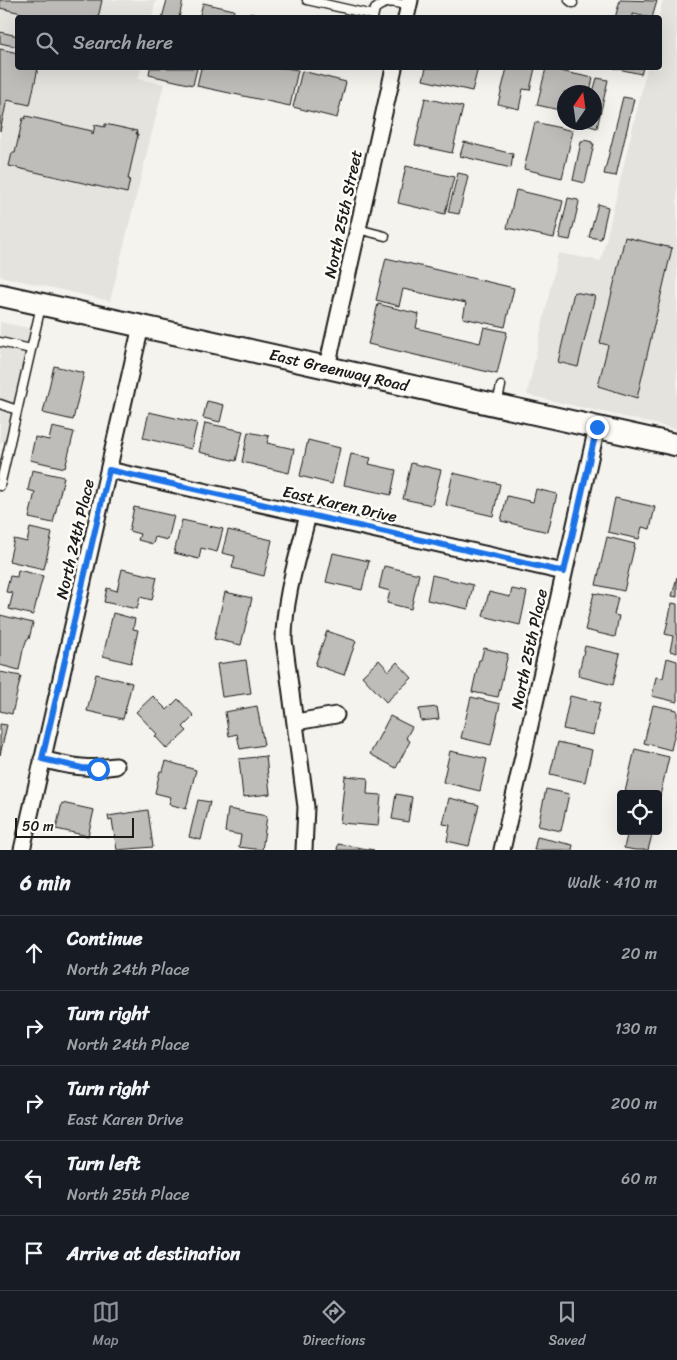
<!DOCTYPE html>
<meta charset="utf-8">
<style>
:root{--surface:#171b24;--page:#242831;--text:#f1f3f6;--muted:#9ea1a6;--line:#363941;--accent:#8c9099}
body{margin:0;font-family:Sriracha,sans-serif;background:var(--page);color:var(--text)}
.controls{position:absolute;right:15px;bottom:15px;display:grid;overflow:hidden;border-radius:5px;box-shadow:0 5px 20px #0002}
.controls button{width:45px;height:45px;display:grid;place-items:center;padding:0;border:0;border-bottom:1px solid var(--line);background:var(--surface);color:var(--text);font:25px sans-serif}
.compass{position:absolute;left:557px;top:85px;width:45px;height:45px;border-radius:50%;background:var(--surface);box-shadow:0 5px 20px #0002;rotate:13deg}
.scale{position:absolute;left:15px;bottom:12px;width:119px;box-sizing:border-box;padding-left:5px;border:2px solid #1c1c1c;border-top:0;font-size:14px;line-height:18px;white-space:nowrap;color:#1c1c1c;-webkit-text-stroke:4px #fdfcf7;paint-order:stroke}
.stop{position:absolute;width:15px;height:15px;margin:-11px;border:4px solid #1a73e8;border-radius:50%;background:#fff}
.stop.end{background:#1a73e8;border-color:#fff;box-shadow:0 1px 5px #0008}
.list{margin:0;padding:0;list-style:none}
h2{display:flex;justify-content:space-between;align-items:center;height:65px;margin:0;padding:0 20px;font-size:21px}
h2 small{font-size:16px;font-weight:400;color:var(--muted)}
.list li{display:grid;grid-template-columns:32px 1fr auto;gap:15px;align-items:center;box-sizing:border-box;height:75px;padding:0 20px;border-top:1px solid var(--line)}
.list b{display:block;font-size:19px;white-space:nowrap}
.list p{margin:0;font-size:16px;white-space:nowrap;color:var(--muted)}
.list em{font-size:16px;font-style:normal;color:var(--muted)}
.icon{flex:none;width:28px;height:28px;fill:none;stroke:currentColor;stroke-width:2;stroke-linecap:round;stroke-linejoin:round}
.map{position:relative;flex:none;width:677px;height:850px;overflow:hidden}
.search{position:absolute;background:var(--surface);box-shadow:0 5px 20px #0002;left:15px;right:15px;top:15px;height:55px;display:flex;align-items:center;gap:12px;box-sizing:border-box;padding:0 18px;border-radius:5px;color:var(--muted);font-size:19px}
.sheet{height:440px;background:var(--surface)}
nav{display:flex;justify-content:space-around;align-items:center;box-sizing:border-box;height:70px;border-top:1px solid var(--line);background:var(--surface);font-size:14px;color:var(--muted)}
nav a{display:grid;justify-items:center;gap:2px}
nav .on{color:var(--accent)}
.map>svg:first-child{display:block}
.built{fill:#e4e3de}
.building{fill:#bebdba;stroke:#1c1c1c}
.lines{fill:none;stroke-linecap:round;stroke-linejoin:round}
.lane-casing{stroke:#1c1c1c;stroke-width:11}
.street-casing{stroke:#1c1c1c;stroke-width:19}
.secondary-casing{stroke:#1c1c1c;stroke-width:25}
.lane{stroke:#fdfcf7;stroke-width:8}
.street{stroke:#fdfcf7;stroke-width:15}
.secondary{stroke:#fdfcf7;stroke-width:21}
.route{stroke:#1a73e8;stroke-width:6}
.labels{text-anchor:middle;dominant-baseline:central;stroke-width:5;stroke-linejoin:round;paint-order:stroke}
.street-label{font-size:16px;fill:#1c1c1c;stroke:#fdfcf7}
</style>
<div class="map">
<svg width="677" height="850" viewBox="0 0 677 850">
<rect width="100%" height="100%" fill="#f4f3ee"/>
<filter id="ink" filterUnits="userSpaceOnUse"><feTurbulence type="fractalNoise" baseFrequency=".02" numOctaves="2"/><feDisplacementMap in="SourceGraphic" scale="10" xChannelSelector="R" yChannelSelector="G"/><feConvolveMatrix kernelMatrix="1 2 1 2 8 2 1 2 1" color-interpolation-filters="sRGB"/></filter>
<g filter="url(#ink)">
<path class="built" d="M0 0H156L152 17 18 18V68H141L138 79 164 84 110 301 0 276Z
M663 0H677V429L527 395 558 253 601 261 647 68H660L659 17Z
M0 322 33 329 7 442 1 441 0 446Z"/>
<path class="building" d="M0 0H102L98 18H43L0 8Z
M167 0H183L179 18H162Z
M620 0 657 1 652 18 633 14V18H615Z
M203 3 234 10 232 18H199Z
M249 13 269 18H248Z
M0 32 18 36V47L0 43Z
M0 49 18 53V68H38L30 105 7 100 0 131Z
M150 68H197L193 85 149 75Z
M201 68H285L298 70 290 106 197 86Z
M426 68H478L472 91 423 80Z
M507 68H535L530 90 523 89 519 109 498 104Z
M546 68 593 78 590 92H564V111L537 105Z
M614 68H643L641 74Z
M302 71 346 82 337 118 293 107Z
M597 78 608 80 597 128 586 125 587 122H594L593 92Z
M623 97 634 99 616 176 604 174Z
M425 98 463 107 452 153 415 145Z
M26 116 92 131V134H93L95 125 105 127V124L137 131 136 134H138L128 179H130L127 193 9 166 12 153H15L23 118 25 119Z
M535 122 573 131 562 178 524 169Z
M584 140 592 142V144H594L585 183 573 180 581 142H583Z
M464 142 513 154 511 168 460 156Z
M406 166 454 177 445 214 398 203Z
M458 173 467 175 468 177 459 214 448 212Z
M516 190 563 201 554 238 507 228Z
M568 198 578 200 579 202 570 240 559 238Z
M598 204 608 207 601 239 589 237Z
M625 237 672 248 637 398 598 386 608 345 600 343Z
M386 258 514 288 505 327 463 318 466 303 403 289 399 306 376 300Z
M574 292 595 296 578 367 558 362Z
M378 304 419 314 416 328 480 343 484 327 507 332 497 374 368 344Z
M54 366 84 373 73 420 43 413Z
M207 401 224 405 220 422 203 418Z
M149 412 197 423 191 449 143 438Z
M205 423 243 431 236 461 199 452Z
M52 427 74 432 65 468 30 460 35 437 49 440Z
M248 432 269 436 267 443 294 449 289 473 242 462Z
M308 440 340 448 332 484 300 476Z
M351 454 371 458 369 464 396 470 391 495 344 485Z
M411 463 441 470 432 505 403 499Z
M32 470 64 477 53 523 29 518 35 492 28 490Z
M453 473 500 484 493 516 446 505Z
M536 489 557 494 548 532 501 521 507 496 533 502Z
M615 498 655 507 650 529 642 527 639 539 608 532Z
M134 507 174 516 168 540 155 537 153 544 138 540 140 534 129 531Z
M182 520 223 529 217 552 201 548 199 559 174 553Z
M30 528 52 533 44 569 9 561 14 539 27 542Z
M228 530 272 540 264 576 232 568 235 556 222 553Z
M607 537 635 544 624 591 596 585Z
M333 553 369 561 362 590 326 582Z
M384 566 419 574 411 609 387 603 390 591 379 588Z
M122 569 157 577 152 600 140 597 137 609 104 602 107 588 117 591Z
M18 570 43 576 33 615 9 609 13 593 6 592 10 576 17 577Z
M432 575 473 585 468 609 427 600Z
M677 577V597L672 596Z
M512 589 527 592 520 625 483 616 489 592 510 597Z
M225 592 252 598 241 645 214 639Z
M594 593 618 598 614 615 619 616 615 637 585 630Z
M672 603 677 604V653L670 651 673 636 665 634Z
M113 613 135 619 133 629 138 630 131 663 103 656Z
M0 615 33 623 29 639H27L23 650 19 670 0 665Z
M327 631 356 641 344 675 315 665Z
M585 646 620 654 613 685 578 676Z
M484 648 508 654 498 697 472 692 479 660H481Z
M667 658 677 661V702L652 696 656 677 663 678Z
M246 660 251 693 222 697 217 664Z
M379 660 389 671 397 662 412 678 386 702 362 676Z
M0 672 21 676 12 714 0 711Z
M96 674 132 683 123 719 87 711Z
M153 696 167 710 178 699 194 716 183 727 187 731 167 749 155 736 157 734 136 712Z
M570 696 600 703 593 735 563 729Z
M471 697 500 704 491 745 461 738Z
M653 705 677 710V723L671 750 644 743Z
M257 706 264 745 240 749 237 734 229 736 225 712Z
M437 707 439 719 421 721 419 709Z
M390 716 412 727 406 738 410 741 396 768 370 754Z
M0 724 7 725 0 755Z
M558 742 592 750 585 782 550 774Z
M635 749 669 757 659 800 658 794 625 792Z
M450 751 487 759 480 791 443 782Z
M266 756 270 794 243 797 239 759Z
M166 761 196 770 186 809 169 804 171 797 155 793 160 771H163Z
M345 776 368 778 367 794 381 795 378 826 340 823Z
M546 789 569 794 561 831 538 826Z
M396 794 412 797 408 822 392 819Z
M449 798 479 805 469 846 447 841 450 825 443 824Z
M198 800 210 802 201 840 189 837Z
M62 803 94 810 88 836 56 829Z
M228 809 267 816 262 850 239 847 241 835 225 832Z
M148 810 153 847 117 850 112 820 109 821 108 816Z
M628 831H653L648 850H635L624 848Z
M537 837 573 845 572 850H534Z
M338 844 374 850H337Z"/>
<g class="lines">
<defs>
<path id="lane" d="M307 0 373 15
M569 0 573 3
M373 18 375 9C387 0 394 2 408 6
M358 229 385 236
M0 342 31 349
M497 403 501 386
M0 404 17 410
M0 486 41 306"/>
<path id="street" d="M406 18 410 0
M327 367 394 68
M109 470 564 572
M296 722 336 715
M42 759C67 766 90 770 116 766
M22 850 141 326
M304 850 306 807 284 640C284 597 298 556 308 515
M502 850 597 427"/>
<path id="secondary" d="M0 295 677 445"/>
</defs>
<use href="#lane" class="lane-casing"/>
<use href="#street" class="street-casing"/>
<use href="#secondary" class="secondary-casing"/>
<use href="#lane" class="lane"/>
<use href="#street" class="street"/>
<use href="#secondary" class="secondary"/>
</g>
</g>
<g class="lines" filter="url(#ink)">
<path class="route" d="M98 769 82 768 42 759 109 470 564 572 597 427"/>
</g>
<g class="labels">
<g class="street-label">
<text transform="translate(343 214) rotate(-78)">North 25th Street</text>
<text transform="translate(339 370) rotate(13)">East Greenway Road</text>
<text transform="translate(340 504) rotate(13)">East Karen Drive</text>
<text transform="translate(75 539) rotate(-77)">North 24th Place</text>
<text transform="translate(529 649) rotate(-78)">North 25th Place</text>
</g>
</g>
</svg>
<div class="controls">
<button><svg class="icon" aria-label="locate" viewBox="0 0 24 24"><circle cx="12" cy="12" r="6"/><path d="M12 2v4M12 18v4M2 12h4M18 12h4"/></svg></button>
</div>
<svg class="compass" viewBox="-18 -18 36 36"><path d="M0-13l5 13h-10z" fill="#e53935"/><path d="M0 13l5-13h-10z" fill="#9ea1a6"/></svg>
<div class="scale">50 m</div>
<div class="stop" style="left:98px;top:769px"></div>
<div class="stop end" style="left:597px;top:427px"></div>
<div class="search"><svg class="icon" aria-label="search" viewBox="0 0 24 24"><circle cx="10" cy="10" r="6"/><path d="M15 15l6 6"/></svg>Search here</div>
</div>
<section class="sheet">
<h2>6 min<small>Walk · 410 m</small></h2>
<ul class="list">
<li><svg class="icon" aria-label="ahead" viewBox="0 0 24 24"><path d="M12 20V5M6 11l6-6 6 6"/></svg><div><b>Continue</b><p>North 24th Place</p></div><em>20 m</em></li>
<li><svg class="icon" aria-label="right" viewBox="0 0 24 24"><path d="M7 20v-9h11M14 6l5 5-5 5"/></svg><div><b>Turn right</b><p>North 24th Place</p></div><em>130 m</em></li>
<li><svg class="icon" aria-label="right" viewBox="0 0 24 24"><path d="M7 20v-9h11M14 6l5 5-5 5"/></svg><div><b>Turn right</b><p>East Karen Drive</p></div><em>200 m</em></li>
<li><svg class="icon" aria-label="left" viewBox="0 0 24 24"><path d="M17 20v-9H6M10 6l-5 5 5 5"/></svg><div><b>Turn left</b><p>North 25th Place</p></div><em>60 m</em></li>
<li><svg class="icon" aria-label="arrive" viewBox="0 0 24 24"><path d="M6 21V4h12l-3 4 3 4H6"/></svg><div><b>Arrive at destination</b></div></li>
</ul>
</section>
<nav>
<a class="on"><svg class="icon" aria-label="map" viewBox="0 0 24 24"><path d="M3 6l6-2 6 2 6-2v14l-6 2-6-2-6 2zM9 4v14M15 6v14"/></svg>Map</a>
<a><svg class="icon" aria-label="directions" viewBox="0 0 24 24"><path d="M12 3l9 9-9 9-9-9zM9 14v-3h6M13 9l2 2-2 2"/></svg>Directions</a>
<a><svg class="icon" aria-label="saved" viewBox="0 0 24 24"><path d="M7 4h10v16l-5-4-5 4z"/></svg>Saved</a>
</nav>
